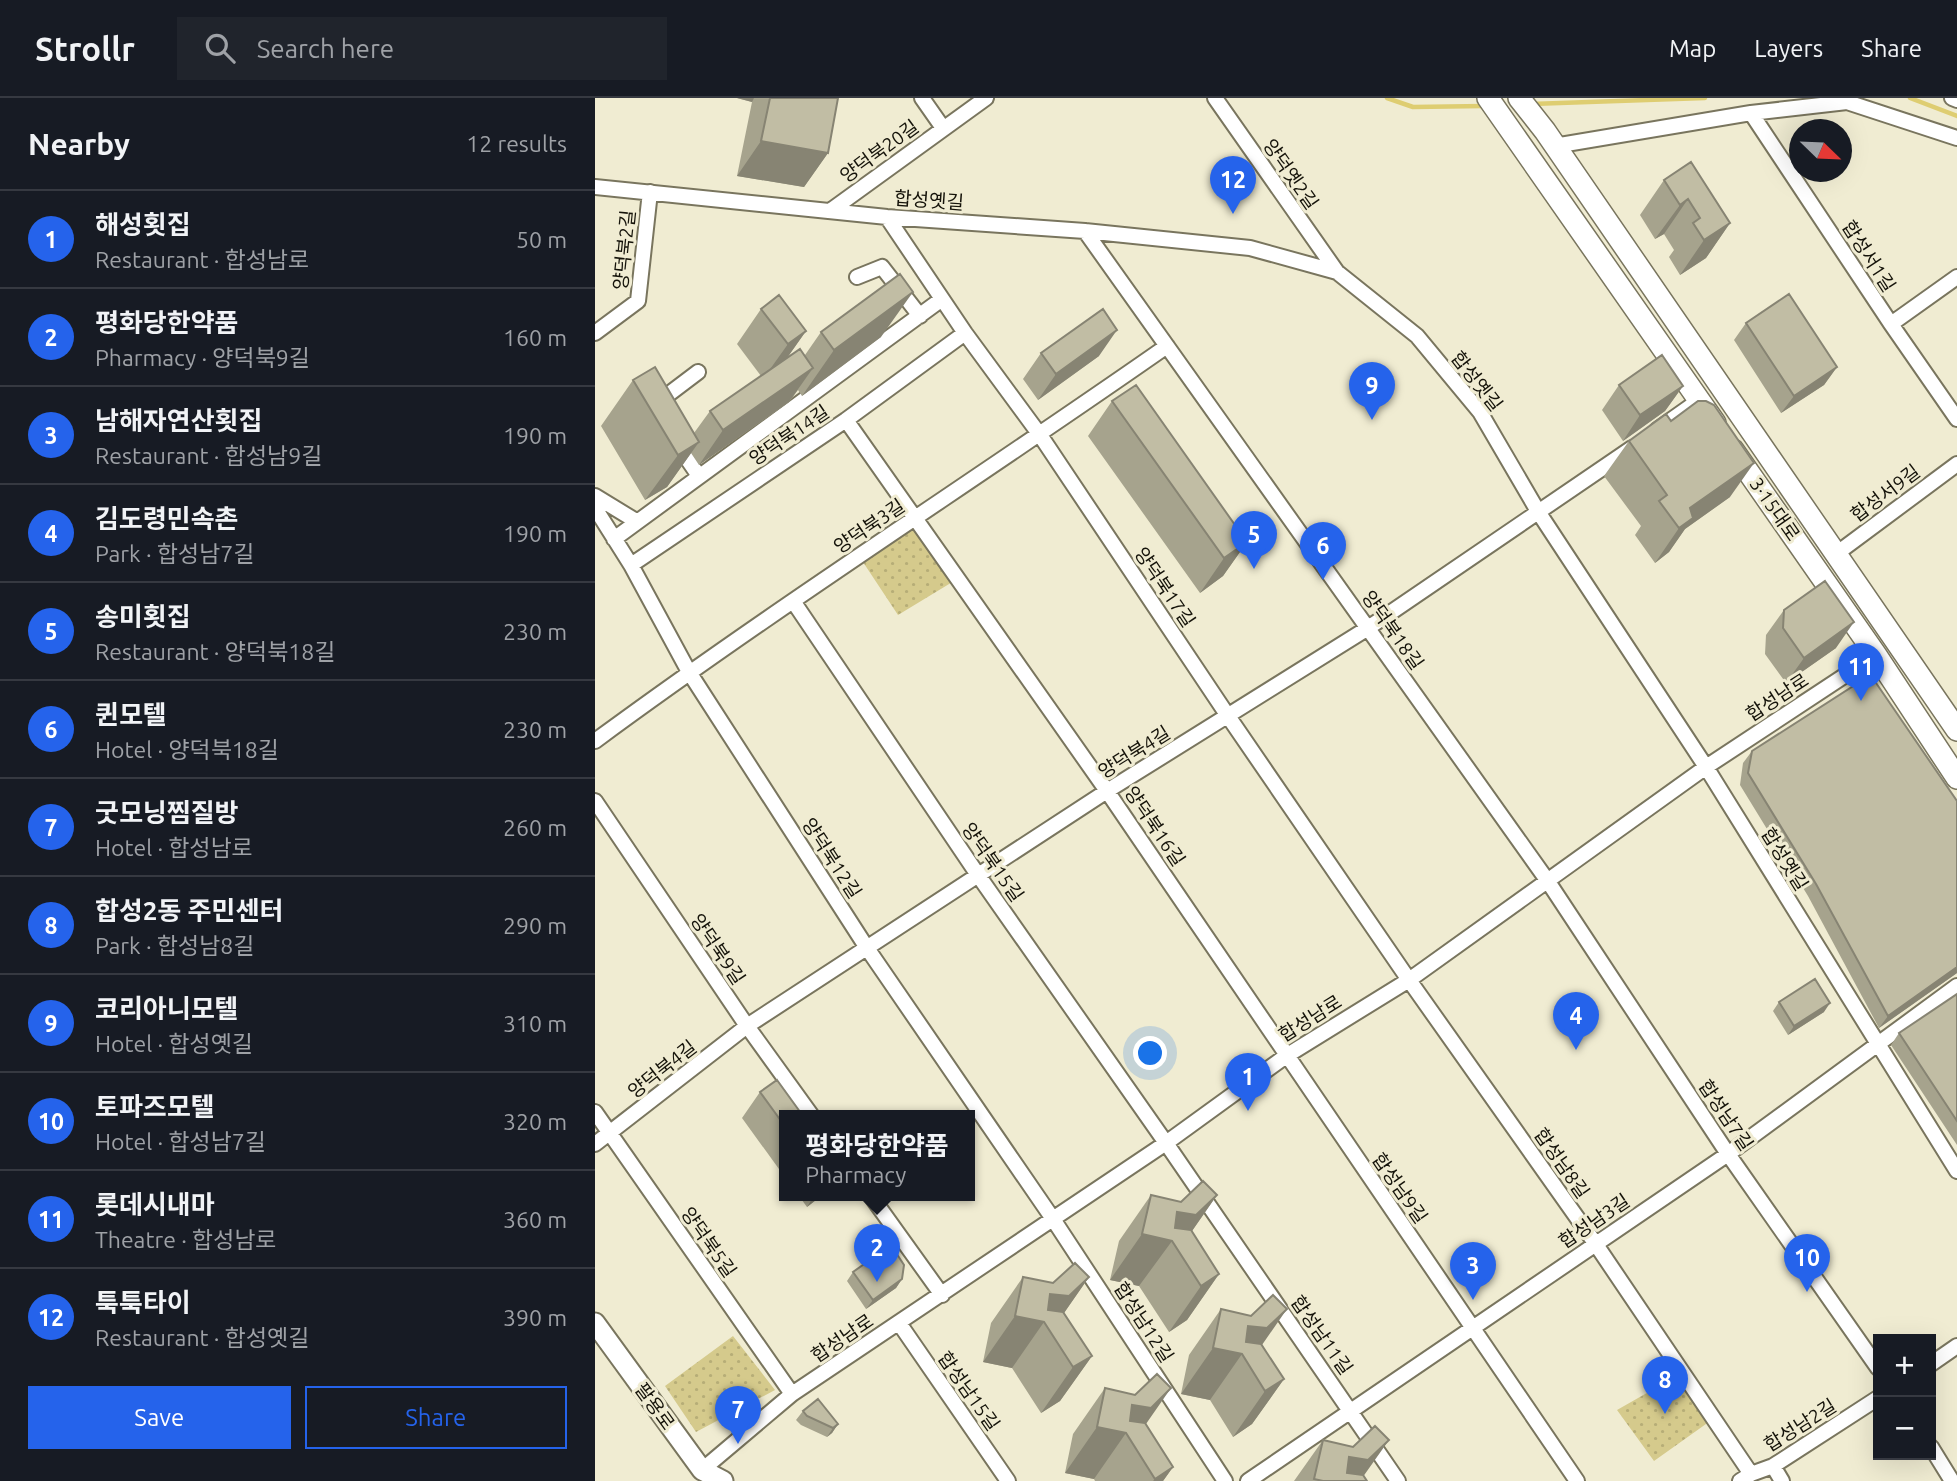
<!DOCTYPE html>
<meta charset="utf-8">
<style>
:root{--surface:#171b24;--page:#20242c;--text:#f1f3f6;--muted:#9ea1a6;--line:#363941;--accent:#2563eb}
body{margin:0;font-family:Ubuntu,"Noto Sans KR",sans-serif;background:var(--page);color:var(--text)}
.controls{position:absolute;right:21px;bottom:21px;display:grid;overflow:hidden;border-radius:0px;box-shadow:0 7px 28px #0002}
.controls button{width:63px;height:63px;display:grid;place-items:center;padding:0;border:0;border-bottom:2px solid var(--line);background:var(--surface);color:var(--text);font:35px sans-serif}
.compass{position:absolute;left:1194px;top:21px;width:63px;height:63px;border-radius:50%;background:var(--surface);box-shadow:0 7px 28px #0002;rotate:113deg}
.you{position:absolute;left:556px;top:956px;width:24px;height:24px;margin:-18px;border:5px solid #fff;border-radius:50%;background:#1a73e8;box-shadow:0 0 0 10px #1a73e833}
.badge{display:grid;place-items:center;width:46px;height:46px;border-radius:50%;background:var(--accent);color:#fff;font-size:23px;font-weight:700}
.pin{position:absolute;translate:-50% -58px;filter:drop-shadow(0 2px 4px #0008)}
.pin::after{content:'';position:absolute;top:37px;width:24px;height:21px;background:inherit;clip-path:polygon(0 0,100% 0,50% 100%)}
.popup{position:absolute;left:184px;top:1012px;width:196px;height:91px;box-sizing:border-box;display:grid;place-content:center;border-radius:0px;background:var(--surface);filter:drop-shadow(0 2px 5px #0005);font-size:23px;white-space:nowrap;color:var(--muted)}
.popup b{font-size:26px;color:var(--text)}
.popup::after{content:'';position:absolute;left:50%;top:100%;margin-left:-14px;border:14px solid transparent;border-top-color:var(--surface)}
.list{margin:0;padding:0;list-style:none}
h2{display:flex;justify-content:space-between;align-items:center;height:91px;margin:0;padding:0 28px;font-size:30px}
h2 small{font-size:23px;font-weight:400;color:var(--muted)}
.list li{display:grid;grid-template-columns:46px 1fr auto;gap:21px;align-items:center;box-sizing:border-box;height:98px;padding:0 28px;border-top:2px solid var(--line)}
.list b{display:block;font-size:26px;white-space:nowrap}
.list p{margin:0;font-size:23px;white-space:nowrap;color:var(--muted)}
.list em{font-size:23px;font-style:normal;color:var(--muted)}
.actions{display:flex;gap:14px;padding:21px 28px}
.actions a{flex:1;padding:16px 0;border:2px solid var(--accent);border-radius:0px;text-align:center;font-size:24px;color:var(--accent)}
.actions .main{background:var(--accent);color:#fff}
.icon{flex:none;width:38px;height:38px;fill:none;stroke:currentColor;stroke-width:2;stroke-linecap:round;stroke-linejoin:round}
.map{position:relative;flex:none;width:1362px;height:1383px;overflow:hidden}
header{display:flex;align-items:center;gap:42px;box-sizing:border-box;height:98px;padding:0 35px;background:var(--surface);border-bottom:2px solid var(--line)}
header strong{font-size:33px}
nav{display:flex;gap:38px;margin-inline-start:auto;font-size:24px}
.search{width:490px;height:63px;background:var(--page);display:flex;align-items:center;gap:18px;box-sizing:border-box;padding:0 24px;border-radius:0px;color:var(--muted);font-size:26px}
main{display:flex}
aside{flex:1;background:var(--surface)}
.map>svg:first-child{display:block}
.park{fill:url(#park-dots)}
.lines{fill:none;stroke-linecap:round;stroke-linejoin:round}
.stream{stroke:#decd71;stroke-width:4.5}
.street-casing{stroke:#79755e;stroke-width:18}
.secondary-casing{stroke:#79755e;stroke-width:23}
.primary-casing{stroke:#79755e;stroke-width:24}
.street{stroke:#fff;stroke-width:14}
.secondary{stroke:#fff;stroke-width:19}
.primary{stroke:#fff;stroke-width:21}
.wall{fill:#a6a38d}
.shaded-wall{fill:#878473}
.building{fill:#c1bda4;stroke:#878473;stroke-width:2}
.labels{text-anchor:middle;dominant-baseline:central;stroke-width:6;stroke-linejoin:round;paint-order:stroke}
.street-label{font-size:19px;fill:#15130a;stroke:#f0ecd2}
</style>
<header>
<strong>Strollr</strong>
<div class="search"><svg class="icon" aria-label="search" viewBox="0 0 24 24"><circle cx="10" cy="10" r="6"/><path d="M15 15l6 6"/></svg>Search here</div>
<nav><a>Map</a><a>Layers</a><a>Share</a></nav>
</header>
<main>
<aside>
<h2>Nearby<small>12 results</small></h2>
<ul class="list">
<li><span class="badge">1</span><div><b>해성횟집</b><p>Restaurant · 합성남로</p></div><em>50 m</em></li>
<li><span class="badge">2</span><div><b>평화당한약품</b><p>Pharmacy · 양덕북9길</p></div><em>160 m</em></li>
<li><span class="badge">3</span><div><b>남해자연산횟집</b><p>Restaurant · 합성남9길</p></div><em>190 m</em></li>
<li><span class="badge">4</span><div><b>김도령민속촌</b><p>Park · 합성남7길</p></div><em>190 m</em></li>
<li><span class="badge">5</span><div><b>송미횟집</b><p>Restaurant · 양덕북18길</p></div><em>230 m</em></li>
<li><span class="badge">6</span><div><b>퀸모텔</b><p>Hotel · 양덕북18길</p></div><em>230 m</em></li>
<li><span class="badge">7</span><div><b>굿모닝찜질방</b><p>Hotel · 합성남로</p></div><em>260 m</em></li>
<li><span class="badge">8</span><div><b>합성2동 주민센터</b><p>Park · 합성남8길</p></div><em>290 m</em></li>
<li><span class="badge">9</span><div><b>코리아니모텔</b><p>Hotel · 합성옛길</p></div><em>310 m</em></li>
<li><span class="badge">10</span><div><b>토파즈모텔</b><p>Hotel · 합성남7길</p></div><em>320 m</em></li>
<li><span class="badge">11</span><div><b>롯데시내마</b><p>Theatre · 합성남로</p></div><em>360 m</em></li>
<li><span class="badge">12</span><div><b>툭툭타이</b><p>Restaurant · 합성옛길</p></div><em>390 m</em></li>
</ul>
<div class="actions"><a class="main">Save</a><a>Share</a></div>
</aside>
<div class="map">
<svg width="1362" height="1383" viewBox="0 0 1362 1383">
<defs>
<pattern id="park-dots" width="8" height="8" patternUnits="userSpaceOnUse" patternTransform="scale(1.75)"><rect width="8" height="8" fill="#d5ca8c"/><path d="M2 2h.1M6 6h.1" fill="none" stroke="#b6ad77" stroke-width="1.8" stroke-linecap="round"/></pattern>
</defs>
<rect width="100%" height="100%" fill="#f0ecd2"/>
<path class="park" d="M321 419 364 480 303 517 264 458Z
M138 1238 180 1292 101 1334 70 1288Z
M1087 1275 1118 1321 1059 1363 1022 1312Z"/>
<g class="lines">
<path class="stream" d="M792 0 818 9 889 8
M1315 0 1362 18
M936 6 1110 0"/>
<defs>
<path id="street" d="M327 0 348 30
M620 0 742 174
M1357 0 1362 2
M1156 15 1296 226 1362 321
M959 48 1156 15 1252 4 1362 40
M0 89 292 119 490 133 655 150 742 174 822 238 885 314 944 415 1111 669 1362 1073
M235 113 391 0
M292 119 370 235 445 337 633 618 814 882 1000 1145 1156 1376
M490 133 952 782 1133 1056 1283 1270
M262 179 287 169 325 218
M1296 226 1362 179
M0 235 43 203 55 94
M62 305 103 274
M251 322 512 693 982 1383
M1062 332 1103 303
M82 346 104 378
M0 398 41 423
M0 410 36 467 94 574 272 850 458 1121 630 1383
M19 441 347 201
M1241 456 1362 366
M36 467 251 322 370 235
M198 503 383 777 571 1045 803 1383
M0 643C186 506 382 381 572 248
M0 703 152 928 217 1018
M0 1014 197 1296
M0 1046 152 928 512 693 773 530 1037 350
M276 1098 347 1197
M304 1225 413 1383
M1336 1266 1362 1248
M1336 1349 1357 1383
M1178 1368 1187 1383
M107 1372 197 1296 571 1045 691 958 814 882 1111 669 1281 557
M653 1383 1133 1056 1362 888
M1145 1383 1156 1376 1178 1368 1283 1300"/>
<path id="secondary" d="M0 1225 107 1372 128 1383"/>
<path id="primary" d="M893 0 1120 325
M924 0 950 33 1362 632
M1138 352 1281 557 1362 680"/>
</defs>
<use href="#street" class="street-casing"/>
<use href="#secondary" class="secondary-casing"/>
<use href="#primary" class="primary-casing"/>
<use href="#street" class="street"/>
<use href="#secondary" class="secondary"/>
<use href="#primary" class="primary"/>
</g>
<path class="wall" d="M142 0H243L233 55 209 89 142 78 157 4Z
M1069 82 1135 125 1111 160 1085 177 1074 159 1079 152 1069 136 1060 141 1045 117Z
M166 211 211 233 192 260 210 257 226 234 286 239 207 298 203 292 194 304 104 367 96 355 72 389 50 402 6 328 38 282 99 335 115 313 166 278 142 246Z
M1151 225 1242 269 1229 287 1186 315 1139 242Z
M446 255 504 258 443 302 428 281Z
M1024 287 1088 288 1070 313 1028 343 1007 312Z
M517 303 652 444 628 478 605 495 493 338Z
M1034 343 1135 399 1090 431 1074 454 1060 465 1040 437 1046 428 1009 378Z
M1189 512 1241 550 1191 585 1170 556 1171 537Z
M1157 653 1362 703V875L1284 930 1213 798 1145 687 1148 665Z
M1362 896V1047L1296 947 1304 935Z
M1184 904 1229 914 1193 937 1178 913Z
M165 994 189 1018V1078L147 1020Z
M556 1097 586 1104 622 1097 597 1133 624 1176 592 1222 574 1234 544 1188 515 1182 524 1143Z
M204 1098H226L212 1109Z
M258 1174 307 1181 301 1190 271 1211 252 1183Z
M428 1179 458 1185 494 1179 469 1215 497 1258 465 1303 446 1315 417 1270 388 1264 396 1225Z
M626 1211 667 1247 689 1281 657 1326 638 1339 615 1302 586 1296 594 1257Z
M510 1290 540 1297 551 1326 578 1369 568 1383H500L499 1381 470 1375 478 1336Z
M208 1313 243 1326 237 1335 232 1339 206 1327 201 1322Z
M728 1342 768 1378 772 1383H699Z"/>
<path class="shaded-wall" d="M142 0H159L157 4Z
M166 43 233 55 209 89 142 78Z
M1093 101 1069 136 1060 141 1085 107Z
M1135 125 1111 160 1085 177 1109 142Z
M318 194 286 239 207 298 239 252Z
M522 232 504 258 443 302 461 276Z
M211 233 187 267 168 281 193 246Z
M1242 269 1229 287 1186 315 1199 298Z
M218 270 194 304 104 367 128 332Z
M1088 288 1070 313 1028 343 1045 317Z
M104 344 72 389 50 402 83 357Z
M1159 365 1135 399 1090 431 1074 454 1060 465 1084 430 1095 410Z
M652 444 628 478 605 495 629 460Z
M1259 524 1241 550 1191 585 1209 560Z
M1362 869V875L1284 930 1293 918Z
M1235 905 1229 914 1193 937 1199 928Z
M622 1097 590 1143H577L544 1188 515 1182 547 1136 582 1114Z
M219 1098H226L212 1109Z
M624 1176 592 1222 574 1234 606 1188Z
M494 1179 462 1225 449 1224 417 1270 388 1264 420 1218 455 1196Z
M307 1181 301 1190 271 1211 278 1202Z
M692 1211 660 1257 647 1256 615 1302 586 1296 618 1250 653 1228Z
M497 1258 465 1303 446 1315 478 1269Z
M689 1281 657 1326 638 1339 670 1293Z
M576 1290 544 1336 531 1335 499 1381 470 1375 502 1329 537 1307Z
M243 1326 237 1335 232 1339 238 1330Z
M794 1342 765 1383H737L754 1359Z
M578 1369 568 1383H558L560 1381Z"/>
<path class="building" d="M175 0H243L233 55 166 43Z
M1096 64 1135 125 1109 142 1098 125 1105 120 1093 101 1085 107 1069 82Z
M305 176 318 194 239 252 226 234Z
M1194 196 1242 269 1199 298 1151 225Z
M184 197 211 233 193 246 166 211Z
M508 211 522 232 461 276 446 255Z
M205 251 218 270 128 332 115 313Z
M1067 257 1088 288 1045 317 1024 287Z
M60 269 104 344 83 357 38 282Z
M541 287 652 444 629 460 517 303Z
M1103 303H1111L1119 307 1159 365 1095 410 1098 420 1084 430 1064 403 1072 397 1034 343 1071 316 1076 323Z
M1230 483 1259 524 1209 560 1188 530 1189 512Z
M1279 582 1362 703V869L1293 918 1221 786 1153 675 1157 653 1260 587Z
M1220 881 1235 905 1199 928 1184 904Z
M1362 896V1023L1304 935Z
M182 982 208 1018H189V1027L165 994Z
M608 1083 622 1097 601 1117 582 1114 580 1130 596 1132 624 1176 606 1188 577 1143 547 1136 556 1097 586 1104Z
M296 1147 309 1167 307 1181 278 1202 258 1174Z
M480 1165 494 1179 474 1198 455 1196 453 1212 468 1214 497 1258 478 1269 449 1224 420 1218 428 1179 458 1185Z
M678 1197 692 1211 672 1230 653 1228 651 1244 666 1246 689 1281 670 1293 647 1256 618 1250 626 1211 656 1218Z
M562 1276 576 1290 556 1310 537 1307 535 1323 550 1325 578 1369 560 1381 531 1335 502 1329 510 1290 540 1297Z
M223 1301 243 1326 238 1330 212 1318 208 1313Z
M780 1328 794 1342 773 1362 754 1359 752 1375 768 1377 772 1383H728L719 1381 728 1342 758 1349Z"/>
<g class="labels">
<g class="street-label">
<text transform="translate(284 53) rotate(-36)">양덕북20길</text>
<text transform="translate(696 76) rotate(55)">양덕옛2길</text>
<text transform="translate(334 102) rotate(4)">합성옛길</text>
<text transform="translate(29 152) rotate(-84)">양덕북2길</text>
<text transform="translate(1274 158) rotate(57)">합성서1길</text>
<text transform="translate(882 283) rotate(52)">합성옛길</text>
<text transform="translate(194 337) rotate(-34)">양덕북14길</text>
<text transform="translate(1290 395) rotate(-37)">합성서9길</text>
<text transform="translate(1180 411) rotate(55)">3·15대로</text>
<text transform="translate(274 428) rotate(-34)">양덕북3길</text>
<text transform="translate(570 489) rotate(56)">양덕북17길</text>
<text transform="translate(798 532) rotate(55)">양덕북18길</text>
<text transform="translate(1182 599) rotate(-33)">합성남로</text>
<text transform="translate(539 654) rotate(-32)">양덕북4길</text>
<text transform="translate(560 728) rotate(56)">양덕북16길</text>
<text transform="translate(237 760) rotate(57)">양덕북12길</text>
<text transform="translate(1190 761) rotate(58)">합성옛길</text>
<text transform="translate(398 764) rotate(55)">양덕북15길</text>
<text transform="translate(123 851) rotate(56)">양덕북9길</text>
<text transform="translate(715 920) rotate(-32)">합성남로</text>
<text transform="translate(67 971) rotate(-38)">양덕북4길</text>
<text transform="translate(1131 1017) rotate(56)">합성남7길</text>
<text transform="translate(967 1065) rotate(55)">합성남8길</text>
<text transform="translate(805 1090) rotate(55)">합성남9길</text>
<text transform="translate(999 1123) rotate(-34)">합성남3길</text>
<text transform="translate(114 1144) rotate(55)">양덕북5길</text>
<text transform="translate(549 1224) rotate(57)">합성남12길</text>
<text transform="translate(727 1237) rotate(55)">합성남11길</text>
<text transform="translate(247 1240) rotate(-34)">합성남로</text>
<text transform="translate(374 1293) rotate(55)">합성남15길</text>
<text transform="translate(60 1308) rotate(54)">팔용로</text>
<text transform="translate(1205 1327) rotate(-32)">합성남2길</text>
</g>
</g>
</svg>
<div class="controls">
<button>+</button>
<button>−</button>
</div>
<svg class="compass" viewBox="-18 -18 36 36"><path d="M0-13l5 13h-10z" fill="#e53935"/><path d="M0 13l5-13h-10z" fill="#9ea1a6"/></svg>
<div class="you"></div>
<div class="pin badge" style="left:653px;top:1013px">1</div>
<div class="pin badge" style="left:282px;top:1184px">2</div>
<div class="popup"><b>평화당한약품</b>Pharmacy</div>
<div class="pin badge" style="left:878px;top:1202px">3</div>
<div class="pin badge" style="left:981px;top:952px">4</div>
<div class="pin badge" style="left:659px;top:471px">5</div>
<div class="pin badge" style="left:728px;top:482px">6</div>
<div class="pin badge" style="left:143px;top:1346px">7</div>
<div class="pin badge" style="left:1070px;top:1316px">8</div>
<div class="pin badge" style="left:777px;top:322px">9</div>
<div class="pin badge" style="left:1212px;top:1194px">10</div>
<div class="pin badge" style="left:1266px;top:603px">11</div>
<div class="pin badge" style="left:638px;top:116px">12</div>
</div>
</main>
